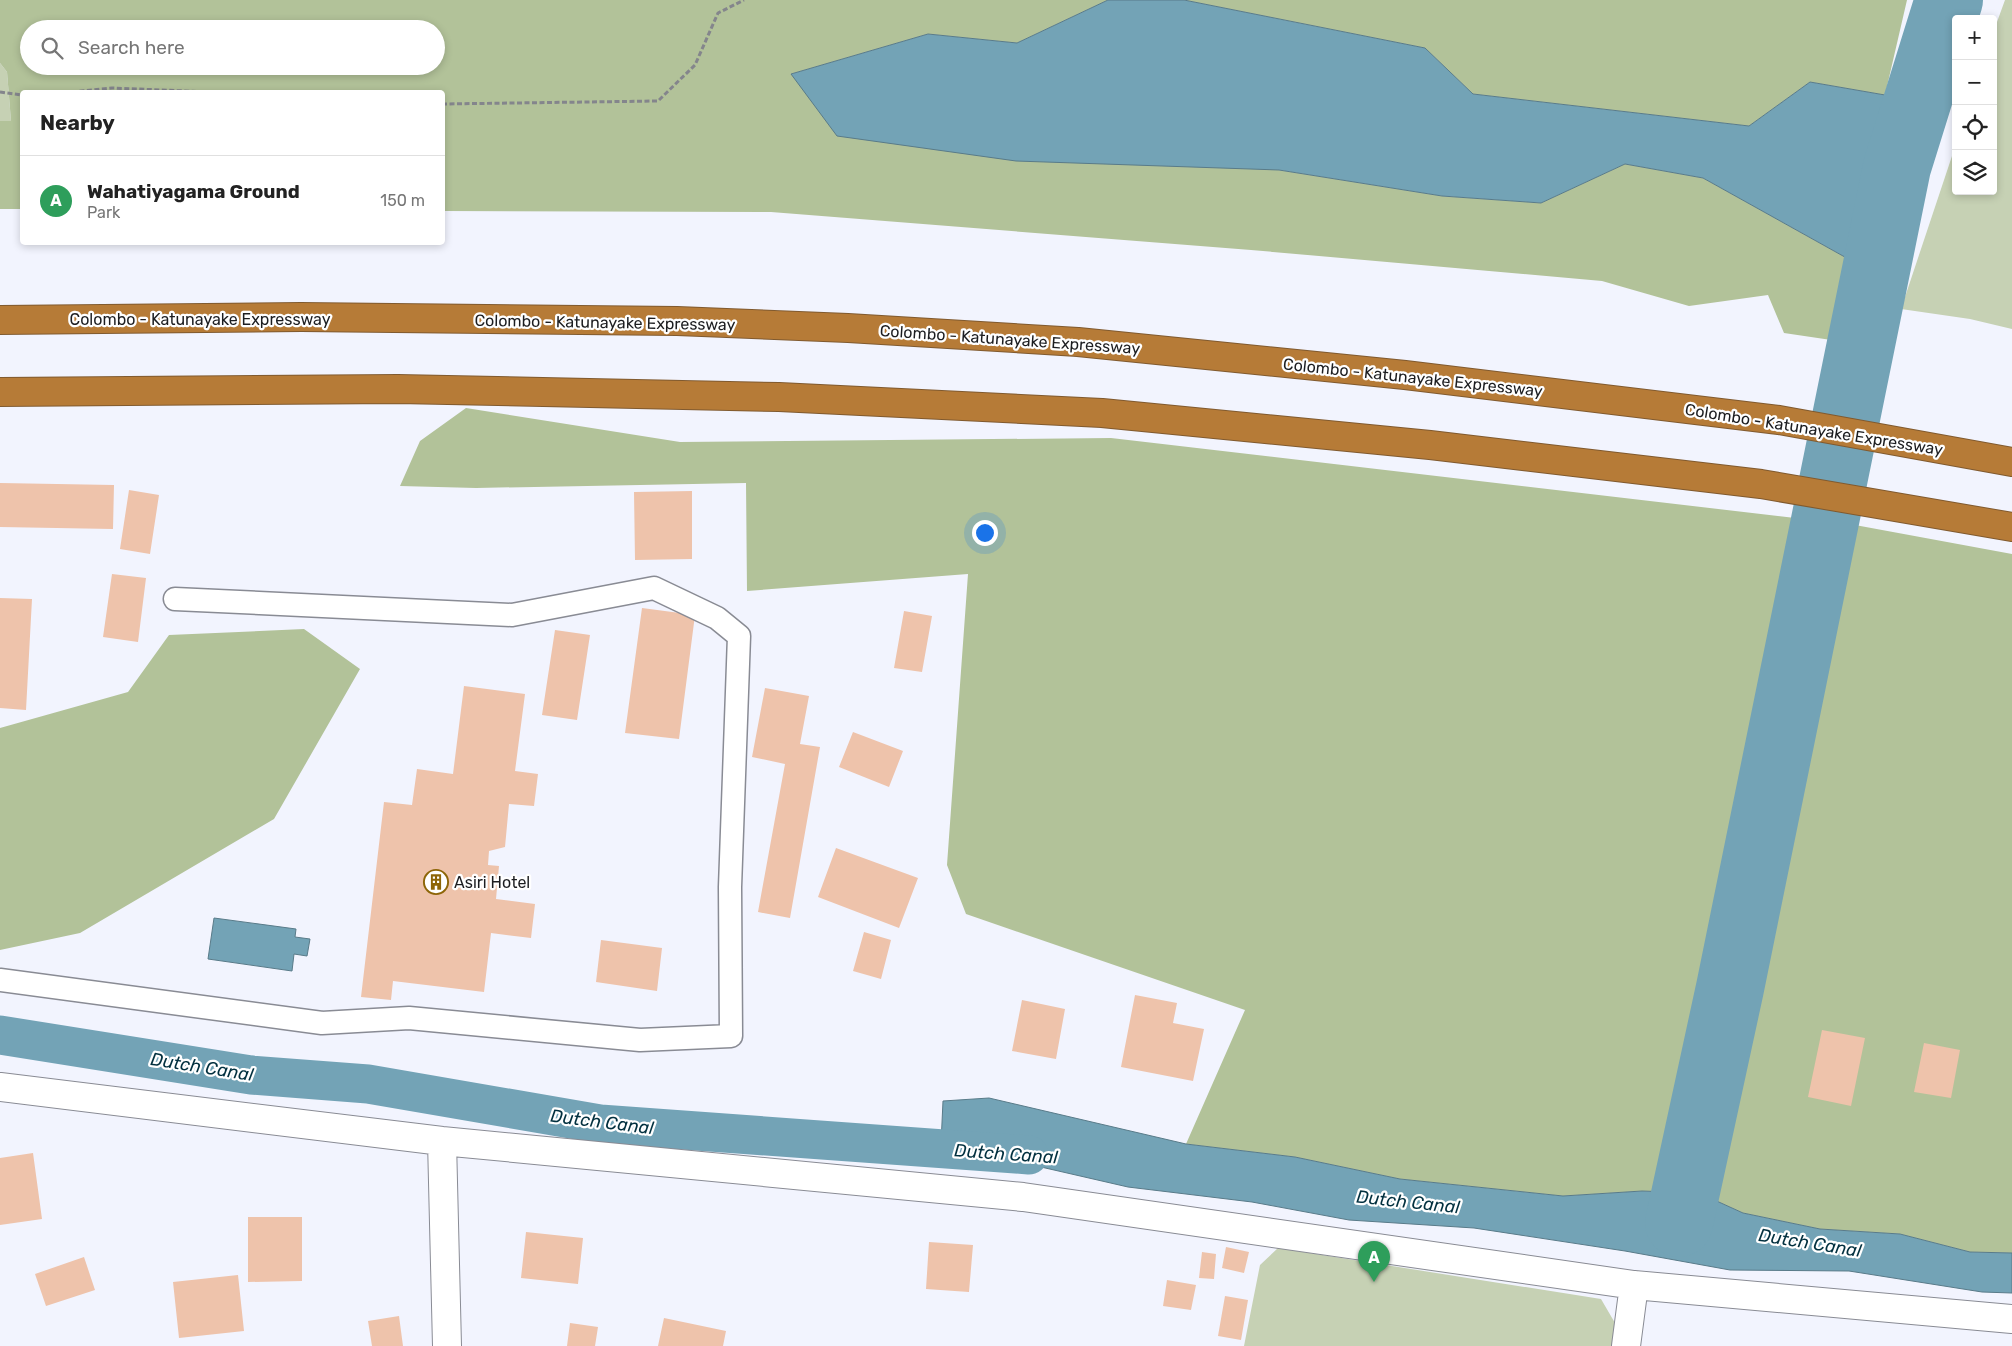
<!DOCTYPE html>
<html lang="en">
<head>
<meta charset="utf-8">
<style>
  body { margin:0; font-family:Rubik,sans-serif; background:#f6f6f6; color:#222 }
  .controls { position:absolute; right:15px; top:15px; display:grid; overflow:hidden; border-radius:5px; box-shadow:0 2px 8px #0003 }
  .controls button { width:45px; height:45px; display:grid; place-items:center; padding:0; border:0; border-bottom:1px solid #e0e0e0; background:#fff; color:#222; font:25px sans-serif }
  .you { position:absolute; left:984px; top:532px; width:18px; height:18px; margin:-12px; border:4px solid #fff; border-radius:50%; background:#1a73e8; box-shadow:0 0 0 8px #1a73e833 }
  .badge { display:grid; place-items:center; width:32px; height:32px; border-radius:50%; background:#8d6507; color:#fff; font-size:16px; font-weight:700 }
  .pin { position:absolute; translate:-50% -41px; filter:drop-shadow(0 1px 2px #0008) }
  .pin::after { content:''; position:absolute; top:26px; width:18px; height:15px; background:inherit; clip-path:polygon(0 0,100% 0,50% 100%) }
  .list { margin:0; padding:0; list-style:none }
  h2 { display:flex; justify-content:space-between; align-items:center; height:65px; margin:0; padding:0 20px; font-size:21px }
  h2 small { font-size:16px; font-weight:400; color:#767676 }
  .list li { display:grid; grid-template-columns:32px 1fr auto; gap:15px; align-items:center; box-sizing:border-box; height:90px; padding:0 20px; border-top:1px solid #e0e0e0 }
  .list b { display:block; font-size:19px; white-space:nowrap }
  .list p { margin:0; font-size:16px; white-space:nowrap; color:#767676 }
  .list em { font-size:16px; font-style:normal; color:#767676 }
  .icon { flex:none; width:28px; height:28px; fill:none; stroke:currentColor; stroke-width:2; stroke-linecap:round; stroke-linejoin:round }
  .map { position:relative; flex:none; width:2012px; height:1346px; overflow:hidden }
  .search { position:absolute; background:#fff; box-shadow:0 2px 8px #0003; left:20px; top:20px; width:425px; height:55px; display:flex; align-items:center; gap:12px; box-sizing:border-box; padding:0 18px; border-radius:28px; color:#767676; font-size:19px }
  .panel { position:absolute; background:#fff; box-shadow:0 2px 8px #0003; left:20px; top:90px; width:425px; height:155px; border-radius:5px }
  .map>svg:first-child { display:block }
</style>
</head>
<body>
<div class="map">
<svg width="2012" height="1346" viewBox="0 0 2012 1346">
  <rect width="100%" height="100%" fill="#f2f4fe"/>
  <path fill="#c6d1b4" d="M 2005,0 L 2012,0 L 2012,329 L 1970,319 L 1901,309 L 1956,144 L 1956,191 L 1993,191 L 1993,33 Z
    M 0,63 L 7,72 L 11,121 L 0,121 Z
    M 1278,1248 L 1601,1299 L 1615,1323 L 1612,1346 L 1244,1346 L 1260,1265 Z"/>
  <path fill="#b2c299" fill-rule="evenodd" d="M 0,0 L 1108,0 L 1017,43 L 928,34 L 791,74 L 1279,170 L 1442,196 L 1541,203 L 1625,164 L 1703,178 L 1852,261 L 1838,341 L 1784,333 L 1768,295 L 1689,306 L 1602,281 L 1251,250 L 771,212 L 443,211 L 442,92 L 22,92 L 22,209 L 0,209 L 0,121 L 11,121 L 7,72 L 0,63 ZM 29,29 L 436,29 L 436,66 L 29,66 Z
    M 1184,0 L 1907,0 L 1885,95 L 1810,82 L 1749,126 L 1473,94 L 1425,48 Z
    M 466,408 L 680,442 L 1111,438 L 1855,525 L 2012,554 L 2012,1253 L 1970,1252 L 1900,1234 L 1820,1229 L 1743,1213 L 1699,1193 L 1642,1191 L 1563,1196 L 1400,1179 L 1295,1157 L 1186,1144 L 1245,1010 L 966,914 L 947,865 L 968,574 L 747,591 L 746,483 L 476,488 L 400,486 L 420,441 Z
    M 304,629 L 360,669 L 274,819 L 80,933 L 0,950 L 0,728 L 128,692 L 169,635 Z"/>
  <path fill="#73a3b6" stroke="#597b89" d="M 1108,0 L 1184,0 L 1425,48 L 1473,94 L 1749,126 L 1810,82 L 1885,95 L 1852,261 L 1703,178 L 1625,164 L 1541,203 L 1442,196 L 1279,170 L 1016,161 L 837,136 L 791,74 L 928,34 L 1017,43 Z
    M 214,918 L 296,929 L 295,937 L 310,939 L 307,956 L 294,954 L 292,971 L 208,959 Z
    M 989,1098 L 1186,1144 L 1295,1157 L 1400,1179 L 1563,1196 L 1642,1191 L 1699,1193 L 1743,1213 L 1820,1229 L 1900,1234 L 1970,1252 L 2012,1253 L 2012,1293 L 1982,1292 L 1849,1271 L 1730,1270 L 1625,1251 L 1474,1228 L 1349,1220 L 1252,1202 L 1128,1187 L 941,1144 L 943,1101 Z"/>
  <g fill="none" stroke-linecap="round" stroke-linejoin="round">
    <path stroke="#73a3b6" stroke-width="39" d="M 0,1035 L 251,1075 L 368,1084 L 600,1124 L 1029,1155"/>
    <path stroke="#73a3b6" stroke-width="68" d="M 1679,1223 L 1730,988 L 1897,167 L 1949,0"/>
  </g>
  <path fill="#eec3ab" d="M 0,483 L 114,485 L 113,529 L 0,527 Z
    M 129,490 L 159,495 L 150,554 L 120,549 Z
    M 692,491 L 692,559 L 635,560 L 634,492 Z
    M 112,574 L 146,578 L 138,642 L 103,637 Z
    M 0,598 L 32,599 L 26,710 L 0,708 Z
    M 642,608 L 695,615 L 679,739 L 625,733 Z
    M 904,611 L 932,616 L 922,672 L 894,668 Z
    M 555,630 L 590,635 L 577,720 L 542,715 Z
    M 464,686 L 525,694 L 515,771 L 538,774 L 534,806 L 509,804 L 505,847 L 489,851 L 488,865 L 499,866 L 496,899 L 535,904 L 531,938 L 491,933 L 484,992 L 393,981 L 391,1000 L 361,997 L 384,802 L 412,805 L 417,769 L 453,774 Z
    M 765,688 L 809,696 L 800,744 L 820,747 L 790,918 L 758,912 L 785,764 L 752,757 Z
    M 853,732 L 903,751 L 889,787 L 839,767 Z
    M 836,848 L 918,878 L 899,928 L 818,897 Z
    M 864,932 L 891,940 L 881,979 L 853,971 Z
    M 601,940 L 662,948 L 657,991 L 596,982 Z
    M 1135,995 L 1177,1003 L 1173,1023 L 1204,1029 L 1193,1081 L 1121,1067 Z
    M 1022,1000 L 1065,1009 L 1056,1059 L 1012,1051 Z
    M 1822,1030 L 1865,1038 L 1851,1106 L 1808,1097 Z
    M 1924,1043 L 1960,1050 L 1951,1098 L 1914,1092 Z
    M 33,1153 L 42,1219 L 0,1225 L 0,1158 Z
    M 248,1217 L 302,1217 L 302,1281 L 248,1282 Z
    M 526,1232 L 583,1238 L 578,1284 L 521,1278 Z
    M 929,1242 L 973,1245 L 969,1292 L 926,1289 Z
    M 1226,1247 L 1249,1252 L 1244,1273 L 1222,1268 Z
    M 1202,1252 L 1216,1254 L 1214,1279 L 1199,1278 Z
    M 84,1257 L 95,1290 L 46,1306 L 35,1274 Z
    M 238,1275 L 244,1331 L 179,1338 L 173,1282 Z
    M 1167,1280 L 1196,1285 L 1191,1310 L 1163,1306 Z
    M 1225,1296 L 1248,1300 L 1241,1340 L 1218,1336 Z
    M 399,1316 L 403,1346 L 372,1346 L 368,1321 Z
    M 664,1318 L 726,1331 L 723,1346 L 658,1346 Z
    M 570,1323 L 598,1327 L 595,1346 L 567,1346 Z"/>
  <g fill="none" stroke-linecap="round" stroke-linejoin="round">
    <defs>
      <path id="service" d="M 0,980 L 322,1023 L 409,1018 L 640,1040 L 731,1036 L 730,887 L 739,636 L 717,618 L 654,588 L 512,615 L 175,599"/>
      <path id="minor" d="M 0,1087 L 442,1141 L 1023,1197 L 1634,1285 L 2012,1319
        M 442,1141 L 447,1346
        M 1626,1346 L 1634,1285"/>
      <path id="motorway" d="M 0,320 L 301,317 L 677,321 L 848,328 L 1078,342 L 1405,375 L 1779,420 L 2012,462
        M 0,392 L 398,389 L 779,397 L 1102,413 L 1430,445 L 1761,484 L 2012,527"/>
    </defs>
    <use href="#service" stroke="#898b94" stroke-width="25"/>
    <use href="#minor" stroke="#898b94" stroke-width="30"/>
    <use href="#motorway" stroke="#805a2f" stroke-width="30"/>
    <path stroke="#84858c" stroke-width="3" stroke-dasharray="5 2.5" stroke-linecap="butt" d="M 0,92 L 22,95
      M 72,92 L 112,88 L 210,92
      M 442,104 L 658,101 L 695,65 L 718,13 L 744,0"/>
    <use href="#service" stroke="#fff" stroke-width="22"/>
    <use href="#minor" stroke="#fff" stroke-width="28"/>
    <use href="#motorway" stroke="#b67b37" stroke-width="28"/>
  </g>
  <defs>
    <symbol id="building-ring" viewBox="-11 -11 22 22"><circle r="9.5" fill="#fff" stroke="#8d6507" stroke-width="1.5"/><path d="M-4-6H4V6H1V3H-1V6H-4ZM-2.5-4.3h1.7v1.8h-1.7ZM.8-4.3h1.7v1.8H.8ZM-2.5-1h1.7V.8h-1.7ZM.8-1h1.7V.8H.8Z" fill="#8d6507"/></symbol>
  </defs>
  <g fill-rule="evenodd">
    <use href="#building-ring" x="422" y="868" width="28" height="28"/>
  </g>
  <g text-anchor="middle" stroke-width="4.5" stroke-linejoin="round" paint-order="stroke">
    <g font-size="16" fill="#1c1d20" stroke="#fff">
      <text x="200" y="325">Colombo - Katunayake Expressway</text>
      <text transform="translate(605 322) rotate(1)" y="6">Colombo - Katunayake Expressway</text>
      <text transform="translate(1010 339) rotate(4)" y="6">Colombo - Katunayake Expressway</text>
      <text transform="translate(1413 377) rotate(6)" y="6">Colombo - Katunayake Expressway</text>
      <text transform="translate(1814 429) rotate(9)" y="6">Colombo - Katunayake Expressway</text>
    </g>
    <g font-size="16" fill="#1c1d20" stroke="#fff" text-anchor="start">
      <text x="454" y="888">Asiri Hotel</text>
    </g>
    <g font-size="18" font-style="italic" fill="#02303f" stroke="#fff">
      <text transform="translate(202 1067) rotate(9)" y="6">Dutch Canal</text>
      <text transform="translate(602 1122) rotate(7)" y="6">Dutch Canal</text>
      <text transform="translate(1006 1154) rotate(4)" y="6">Dutch Canal</text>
      <text transform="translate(1408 1202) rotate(6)" y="6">Dutch Canal</text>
      <text transform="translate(1810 1243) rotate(9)" y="6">Dutch Canal</text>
    </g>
  </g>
</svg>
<div class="controls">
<button>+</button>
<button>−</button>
<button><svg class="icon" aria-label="locate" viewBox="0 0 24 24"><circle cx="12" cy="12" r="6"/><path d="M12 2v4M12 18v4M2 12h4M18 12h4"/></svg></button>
<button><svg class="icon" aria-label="layers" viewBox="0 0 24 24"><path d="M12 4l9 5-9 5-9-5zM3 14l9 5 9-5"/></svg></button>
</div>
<div class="you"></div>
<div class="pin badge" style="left:1374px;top:1282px;background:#2e9e5b">A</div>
<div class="search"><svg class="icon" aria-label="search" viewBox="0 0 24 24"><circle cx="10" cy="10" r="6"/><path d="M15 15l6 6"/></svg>Search here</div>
<section class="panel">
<h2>Nearby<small></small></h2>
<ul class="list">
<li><span class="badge" style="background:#2e9e5b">A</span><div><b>Wahatiyagama Ground</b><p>Park</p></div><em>150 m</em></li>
</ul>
</section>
</div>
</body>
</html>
